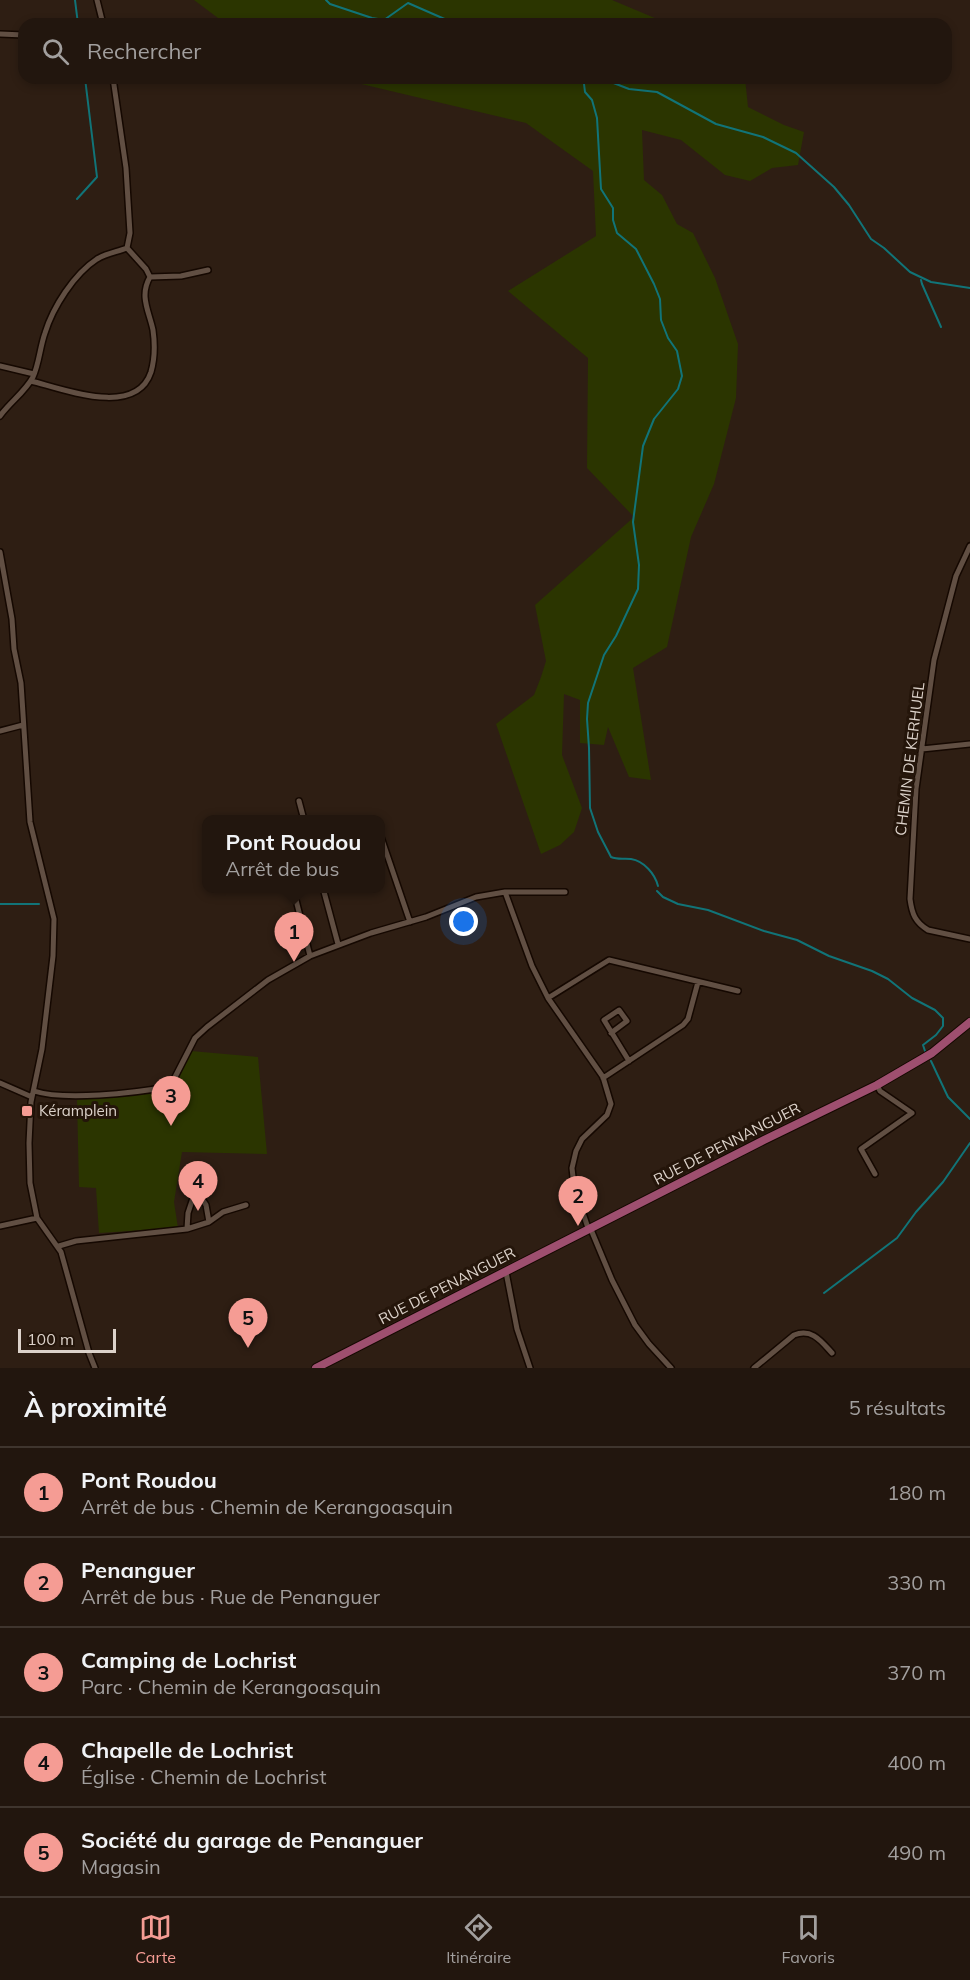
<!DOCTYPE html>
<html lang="fr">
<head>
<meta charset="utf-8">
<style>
  body { margin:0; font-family:Mulish,sans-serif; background:#2a1f17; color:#f1f3f6 }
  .scale { position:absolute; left:18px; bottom:15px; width:98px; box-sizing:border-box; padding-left:6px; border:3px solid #dcd2ca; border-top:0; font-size:16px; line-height:21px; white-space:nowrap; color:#dcd2ca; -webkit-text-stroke:4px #24150a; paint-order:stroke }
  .you { position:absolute; left:464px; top:922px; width:21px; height:21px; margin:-15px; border:4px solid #fff; border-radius:50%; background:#1a73e8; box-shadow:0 0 0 9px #1a73e833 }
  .badge { display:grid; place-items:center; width:39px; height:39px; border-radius:50%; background:#f59c94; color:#111; font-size:20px; font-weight:700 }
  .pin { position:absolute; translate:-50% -50px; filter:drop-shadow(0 2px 3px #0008) }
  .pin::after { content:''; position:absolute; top:32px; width:21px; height:18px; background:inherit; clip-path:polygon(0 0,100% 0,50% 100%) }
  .popup { position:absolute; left:202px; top:815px; width:183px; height:78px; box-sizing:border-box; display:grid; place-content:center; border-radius:12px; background:#22160e; filter:drop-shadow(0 2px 4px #0005); font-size:20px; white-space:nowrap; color:#a29f9e }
  .popup b { font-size:22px; color:#f1f3f6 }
  .popup::after { content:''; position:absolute; left:50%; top:100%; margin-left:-12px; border:12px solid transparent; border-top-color:#22160e }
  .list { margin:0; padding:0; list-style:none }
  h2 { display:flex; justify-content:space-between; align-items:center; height:78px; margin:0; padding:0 24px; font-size:26px }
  h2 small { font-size:20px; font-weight:400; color:#a29f9e }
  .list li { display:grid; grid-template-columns:39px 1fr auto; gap:18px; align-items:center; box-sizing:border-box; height:90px; padding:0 24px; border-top:2px solid #3f352e }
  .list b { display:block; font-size:22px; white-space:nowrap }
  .list p { margin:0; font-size:20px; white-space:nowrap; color:#a29f9e }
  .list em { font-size:20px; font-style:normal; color:#a29f9e }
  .icon { flex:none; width:33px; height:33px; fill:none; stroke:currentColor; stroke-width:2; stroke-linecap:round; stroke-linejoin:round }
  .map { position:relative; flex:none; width:970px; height:1368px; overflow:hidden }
  .search { position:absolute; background:#22160e; box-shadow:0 3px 9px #0003; left:18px; right:18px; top:18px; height:66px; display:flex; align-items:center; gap:15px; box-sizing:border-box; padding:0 21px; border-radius:18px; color:#a29f9e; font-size:22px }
  .sheet { height:528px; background:#22160e }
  nav { display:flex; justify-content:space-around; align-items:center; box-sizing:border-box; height:84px; border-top:2px solid #3f352e; background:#22160e; font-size:16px; color:#a29f9e }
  nav a { display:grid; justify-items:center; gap:3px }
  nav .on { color:#f59c94 }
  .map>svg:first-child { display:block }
</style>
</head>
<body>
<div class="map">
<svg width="970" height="1368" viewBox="0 0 970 1368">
  <rect width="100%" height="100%" fill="#2e1e13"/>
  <path fill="#2b3500" d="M 194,0 L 612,0 L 669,24 L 226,24 Z
    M 322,78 L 745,78 L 748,107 L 784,125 L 804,132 L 798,165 L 772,168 L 750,181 L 725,175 L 681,140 L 642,130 L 644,180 L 662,195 L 677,224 L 693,233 L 715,278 L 738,344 L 736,398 L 714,484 L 691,537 L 667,647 L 633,668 L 651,780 L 629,777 L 608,727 L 604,745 L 580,743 L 580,700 L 564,694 L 562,755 L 582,808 L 574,832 L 560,845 L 541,854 L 496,724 L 534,695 L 541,677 L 546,661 L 535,605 L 634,517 L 587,468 L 588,358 L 508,291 L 596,236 L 593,171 L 526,123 L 357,83 Z
    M 191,1051 L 258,1057 L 267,1154 L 182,1152 L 174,1202 L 178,1228 L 99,1233 L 96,1188 L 79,1187 L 77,1100 L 172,1091 Z"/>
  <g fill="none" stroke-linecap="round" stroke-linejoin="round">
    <path stroke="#117478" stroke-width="2" d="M 75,0 L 78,24
      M 326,0 L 330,4 L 372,18 L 384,20 L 408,3 L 456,24
      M 580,78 L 584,84 L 585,92 L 592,100 L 597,118 L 601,189 L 613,208 L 613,220 L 617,233 L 636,249 L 654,284 L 660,299 L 661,320 L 668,338 L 677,351 L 682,376 L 678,389 L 654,419 L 643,446 L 633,522 L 639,565 L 638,589 L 616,636 L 604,655 L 588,703 L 587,719 L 589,748 L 590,808 L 598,832 L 611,857 C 618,860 624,858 631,859 C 644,861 655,874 658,886
      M 582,80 L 594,83 L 611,82 L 629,89 L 657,92 L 716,124 L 763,137 L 796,153 L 834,187 L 849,205 L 871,239 L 884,248 L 910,272 L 931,282 L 970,288
      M 77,199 L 97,177 L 85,78
      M 921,280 L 922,284 L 941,327
      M 657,891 L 663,897 L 678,904 L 708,910 L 764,931 L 797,940 L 829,956 L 872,971 L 888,979 L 912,998 L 935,1010 L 943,1018 L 943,1026 L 936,1035 L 923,1045 L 925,1051
      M 0,904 L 39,904
      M 931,1061 L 948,1097 L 970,1119
      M 824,1293 L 897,1238 L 916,1212 L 943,1182 L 970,1143"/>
    <defs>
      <path id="street" d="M 97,0 L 103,24
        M 0,34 L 24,35
        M 113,78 L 126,168 L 130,233 L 127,248 L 146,269 L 150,277
        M 150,277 L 181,276 L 208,270
        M 0,366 L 34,374
        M 31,381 C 63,389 136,418 151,372 C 155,358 155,344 153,330 C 149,311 139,296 150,277
        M 0,416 C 10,402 25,392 33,377 C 39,364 40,347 45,333 C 53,307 74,274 97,259 C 107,253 117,252 127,248
        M 970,546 L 956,576 L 934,660 L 916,789 L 910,899 C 912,914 915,922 928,930 L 970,939
        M 0,552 L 12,619 L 14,649 L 21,683 L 30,822 L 54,919 L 53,956 L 42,1049 L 31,1102 L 29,1143 L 30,1183 L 37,1218 L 61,1252 L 89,1353 L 95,1368
        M 0,731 L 23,725
        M 922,749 L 970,744
        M 299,801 L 304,820
        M 381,837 L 410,922
        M 293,888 L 310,956
        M 323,888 L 338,944
        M 505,892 L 532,966 L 548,998 L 603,1077 L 611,1104 L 607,1115 L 582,1139 L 576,1151 L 572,1168 L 574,1186 L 587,1225 L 592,1232 L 612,1280 L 635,1325 L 649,1344 L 671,1368
        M 548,998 L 609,960 L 738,991
        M 611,1033 L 627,1021 L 619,1010 L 604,1020 L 629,1061
        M 603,1078 L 683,1025 L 688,1019 L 698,982
        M 0,1083 L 32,1097
        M 34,1091 C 64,1101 134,1093 167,1087 L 173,1081 L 195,1038 L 207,1027 L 268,980 L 310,956 L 371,933 L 426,917 L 476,897 L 505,892 L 565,892
        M 875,1174 L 861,1149 L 912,1113 L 880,1091 L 877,1085
        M 196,1181 L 200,1196
        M 209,1222 L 223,1212 L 246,1205
        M 0,1226 L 37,1218
        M 59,1246 L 76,1241 L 187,1229 L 188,1213 L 193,1198 L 200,1196 L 206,1205 L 209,1222 L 187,1229
        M 506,1272 L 517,1329 L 530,1368
        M 754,1368 L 794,1335 C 812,1328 821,1341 832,1353"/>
      <path id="primary" d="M 316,1368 L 764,1140 L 877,1085 L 932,1053 L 970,1022"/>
    </defs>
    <use href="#street" stroke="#150801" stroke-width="8"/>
    <use href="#primary" stroke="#150801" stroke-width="10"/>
    <use href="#street" stroke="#614f43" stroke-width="5"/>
    <use href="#primary" stroke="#9e4f6f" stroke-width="8"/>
  </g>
  <rect fill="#f59c94" stroke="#24150a" stroke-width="2" x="21" y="1105" width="12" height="12" rx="3"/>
  <g text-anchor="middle" stroke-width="6" stroke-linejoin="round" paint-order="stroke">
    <g font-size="15" fill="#dcd2ca" stroke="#24150a">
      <text transform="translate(910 759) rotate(-83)" y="5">CHEMIN DE KERHUEL</text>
      <text transform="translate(727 1144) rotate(-27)" y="5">RUE DE PENNANGUER</text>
      <text transform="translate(447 1286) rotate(-27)" y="5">RUE DE PENANGUER</text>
    </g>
    <g font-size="15" fill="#dcd2ca" stroke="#24150a" text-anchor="start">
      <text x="39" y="1116">Kéramplein</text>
    </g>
  </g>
</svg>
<div class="scale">100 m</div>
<div class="you"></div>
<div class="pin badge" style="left:294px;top:962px">1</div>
<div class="popup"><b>Pont Roudou</b>Arrêt de bus</div>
<div class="pin badge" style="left:578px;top:1226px">2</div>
<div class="pin badge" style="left:171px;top:1126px">3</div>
<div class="pin badge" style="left:198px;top:1211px">4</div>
<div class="pin badge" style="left:248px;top:1348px">5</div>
<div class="search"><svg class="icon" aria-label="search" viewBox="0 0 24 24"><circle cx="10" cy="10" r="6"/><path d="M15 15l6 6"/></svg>Rechercher</div>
</div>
<section class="sheet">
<h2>À proximité<small>5 résultats</small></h2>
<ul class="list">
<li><span class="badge">1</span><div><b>Pont Roudou</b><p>Arrêt de bus · Chemin de Kerangoasquin</p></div><em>180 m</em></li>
<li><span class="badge">2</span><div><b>Penanguer</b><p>Arrêt de bus · Rue de Penanguer</p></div><em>330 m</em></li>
<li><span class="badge">3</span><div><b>Camping de Lochrist</b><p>Parc · Chemin de Kerangoasquin</p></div><em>370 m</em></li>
<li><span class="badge">4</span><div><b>Chapelle de Lochrist</b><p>Église · Chemin de Lochrist</p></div><em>400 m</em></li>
<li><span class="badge">5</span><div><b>Société du garage de Penanguer</b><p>Magasin</p></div><em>490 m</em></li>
</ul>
</section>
<nav>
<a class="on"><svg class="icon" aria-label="map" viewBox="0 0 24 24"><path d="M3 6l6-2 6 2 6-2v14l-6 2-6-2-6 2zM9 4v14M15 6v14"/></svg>Carte</a>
<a><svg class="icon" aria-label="directions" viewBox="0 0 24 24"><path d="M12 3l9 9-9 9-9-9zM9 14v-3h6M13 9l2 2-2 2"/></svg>Itinéraire</a>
<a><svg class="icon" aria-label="saved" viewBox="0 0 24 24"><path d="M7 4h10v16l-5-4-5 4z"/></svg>Favoris</a>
</nav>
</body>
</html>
